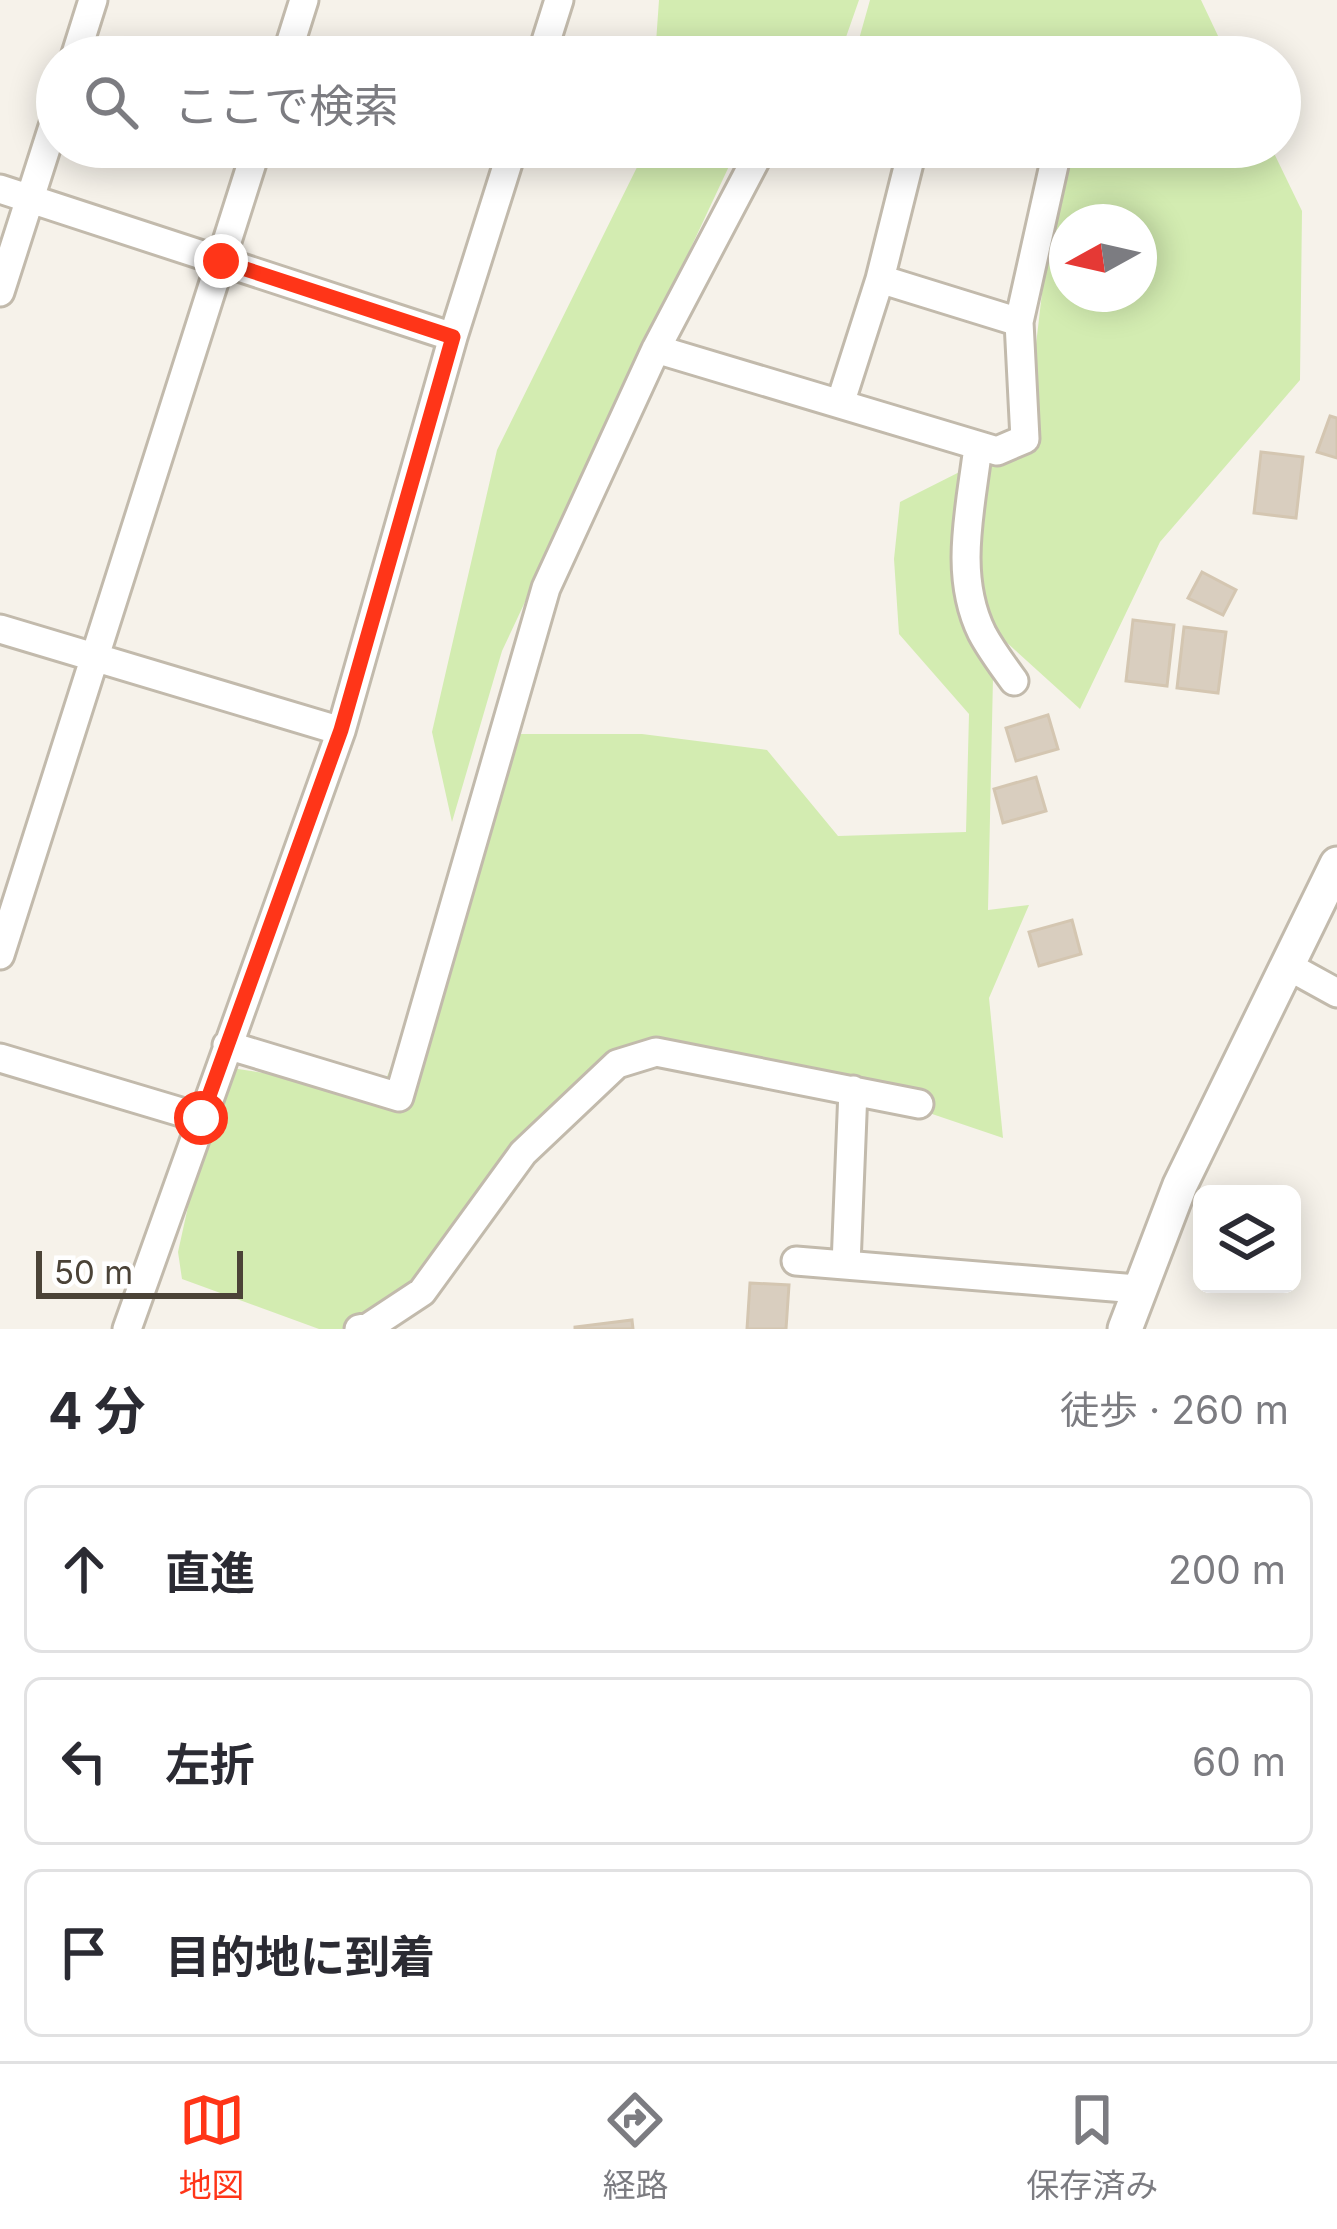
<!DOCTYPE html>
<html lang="ja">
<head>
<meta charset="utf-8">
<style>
  body { margin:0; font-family:Inter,"Noto Sans JP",sans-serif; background:#f2f2f3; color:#2b2b33 }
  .controls { position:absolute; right:36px; bottom:36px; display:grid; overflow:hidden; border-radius:18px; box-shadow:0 6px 30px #0003 }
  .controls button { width:108px; height:108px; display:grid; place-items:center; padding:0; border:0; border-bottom:3px solid #e1e1e2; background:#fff; color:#2b2b33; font:60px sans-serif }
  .compass { position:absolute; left:1049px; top:204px; width:108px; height:108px; border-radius:50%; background:#fff; box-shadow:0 6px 30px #0003; rotate:262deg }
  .scale { position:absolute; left:36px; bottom:30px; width:207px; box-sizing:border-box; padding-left:12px; border:6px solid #4b4337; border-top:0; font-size:33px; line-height:42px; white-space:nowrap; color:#4b4337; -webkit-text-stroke:9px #fff; paint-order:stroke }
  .stop { position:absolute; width:36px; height:36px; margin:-27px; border:9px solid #ff3518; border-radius:50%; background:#fff }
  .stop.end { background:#ff3518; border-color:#fff; box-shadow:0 3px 12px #0008 }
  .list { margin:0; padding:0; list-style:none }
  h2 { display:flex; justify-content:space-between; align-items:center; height:156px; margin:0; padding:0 48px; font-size:51px }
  h2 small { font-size:39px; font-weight:400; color:#7c7c81 }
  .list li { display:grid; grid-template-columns:78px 1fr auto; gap:36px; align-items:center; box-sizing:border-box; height:168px; margin:0 24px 24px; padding:0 24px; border:3px solid #e1e1e2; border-radius:18px }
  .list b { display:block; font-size:45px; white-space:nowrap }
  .list em { font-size:39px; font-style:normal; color:#7c7c81 }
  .icon { flex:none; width:66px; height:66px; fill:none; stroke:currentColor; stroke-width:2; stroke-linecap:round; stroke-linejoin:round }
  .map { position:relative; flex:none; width:1337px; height:1329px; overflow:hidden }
  .search { position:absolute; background:#fff; box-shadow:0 6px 30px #0003; left:36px; right:36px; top:36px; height:132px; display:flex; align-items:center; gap:30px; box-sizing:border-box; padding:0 42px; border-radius:66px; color:#7c7c81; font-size:45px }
  .sheet { height:732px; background:#fff }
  nav { display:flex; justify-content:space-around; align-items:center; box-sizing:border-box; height:168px; border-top:3px solid #e1e1e2; background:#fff; font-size:33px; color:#7c7c81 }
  nav a { display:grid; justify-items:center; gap:6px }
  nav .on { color:#ff3518 }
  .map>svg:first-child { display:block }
</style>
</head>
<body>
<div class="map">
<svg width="1337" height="1329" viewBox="0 0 1337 1329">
  <rect width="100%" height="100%" fill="#f6f2ea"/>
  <path fill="#d3ecb1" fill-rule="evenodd" d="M 659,0 L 859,0 L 839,57 L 655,57 Z
    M 870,0 L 1201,0 L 1228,57 L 854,57 Z
    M 647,147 L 738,147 L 502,651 L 452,822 L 432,732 L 497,450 Z
    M 1059,147 L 1271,147 L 1302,211 L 1300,380 L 1160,542 L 1080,709 L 994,631 L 988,910 L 1029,905 L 989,998 L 1003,1138 L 876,1095 L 671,1054 L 617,1064 L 422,1292 L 342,1329 L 319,1329 L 182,1279 L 178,1252 L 219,1066 L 381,1091 L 445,936 L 520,734 L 642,734 L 767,750 L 838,836 L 966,832 L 969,714 L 899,634 L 894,559 L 900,502 L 1025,439 ZM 1067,222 L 1139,222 L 1139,294 L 1067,294 Z"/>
  <path fill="#d9cebf" stroke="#d4c6b1" stroke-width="3" d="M 1330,416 L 1337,418 L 1337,458 L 1317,452 Z
    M 1261,452 L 1303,457 L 1296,518 L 1254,513 Z
    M 1202,572 L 1236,590 L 1223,615 L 1188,598 Z
    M 1133,620 L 1174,625 L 1167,686 L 1126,681 Z
    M 1184,627 L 1226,632 L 1218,693 L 1177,688 Z
    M 1048,715 L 1058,749 L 1016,761 L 1006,728 Z
    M 1036,777 L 1046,811 L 1003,823 L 994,789 Z
    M 1072,920 L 1081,954 L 1039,966 L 1029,932 Z
    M 750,1283 L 789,1285 L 786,1329 L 747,1329 Z
    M 632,1320 L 633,1329 L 575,1329 L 575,1327 Z"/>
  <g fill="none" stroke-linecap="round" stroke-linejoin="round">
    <defs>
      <path id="minor" d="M 75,57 L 93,0
        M 286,57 L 304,0
        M 541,57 L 559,0
        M 0,189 L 453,337
        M 880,279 L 1019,322
        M 0,292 L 57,114
        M 656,349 L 997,451 L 1025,439 L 1019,322 L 1058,147
        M 840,404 L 880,279 L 913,147
        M 978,446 C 971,508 953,574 982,633 C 991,650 1003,666 1014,681
        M 0,629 L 341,731
        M 0,955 L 257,147
        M 1288,966 L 1337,993
        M 227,1045 L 399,1097 L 546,588 L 656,349 L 756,159 L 759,147
        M 0,1058 L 201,1118
        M 796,1261 L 1137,1289
        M 846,1265 L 853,1090
        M 127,1329 L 341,731 L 453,337 L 513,147
        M 359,1329 L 369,1327 L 422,1292 L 523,1153 L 617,1064 L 656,1052 L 919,1104"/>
      <path id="tertiary" d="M 1125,1329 L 1180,1185 L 1337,864"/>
    </defs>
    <use href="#minor" stroke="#c2baac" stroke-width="33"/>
    <use href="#tertiary" stroke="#c2baac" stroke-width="39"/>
    <use href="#minor" stroke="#fff" stroke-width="27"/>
    <use href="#tertiary" stroke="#fff" stroke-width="33"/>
  </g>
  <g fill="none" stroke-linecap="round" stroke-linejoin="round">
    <path stroke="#ff3518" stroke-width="15" d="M 201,1118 L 341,730 L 453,337 L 221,261"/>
  </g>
</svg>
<div class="controls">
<button><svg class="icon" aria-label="layers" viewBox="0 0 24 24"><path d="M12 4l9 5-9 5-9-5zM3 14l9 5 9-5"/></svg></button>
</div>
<svg class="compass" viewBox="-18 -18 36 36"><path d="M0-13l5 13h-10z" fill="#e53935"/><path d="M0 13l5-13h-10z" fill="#7c7c81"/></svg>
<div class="scale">50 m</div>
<div class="stop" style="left:201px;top:1118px"></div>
<div class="stop end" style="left:221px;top:261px"></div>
<div class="search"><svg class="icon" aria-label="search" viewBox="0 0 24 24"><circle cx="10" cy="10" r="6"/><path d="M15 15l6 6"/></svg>ここで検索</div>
</div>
<section class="sheet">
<h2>4 分<small>徒歩 · 260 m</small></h2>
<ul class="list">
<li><svg class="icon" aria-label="ahead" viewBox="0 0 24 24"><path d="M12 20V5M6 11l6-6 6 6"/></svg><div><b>直進</b></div><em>200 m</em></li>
<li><svg class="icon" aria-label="left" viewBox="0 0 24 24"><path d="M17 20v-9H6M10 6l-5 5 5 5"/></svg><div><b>左折</b></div><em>60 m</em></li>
<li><svg class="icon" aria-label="arrive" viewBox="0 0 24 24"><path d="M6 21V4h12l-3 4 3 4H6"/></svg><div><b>目的地に到着</b></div></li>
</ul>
</section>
<nav>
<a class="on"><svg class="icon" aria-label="map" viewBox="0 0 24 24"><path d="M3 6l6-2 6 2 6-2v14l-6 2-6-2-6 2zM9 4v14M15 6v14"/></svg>地図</a>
<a><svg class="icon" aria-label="directions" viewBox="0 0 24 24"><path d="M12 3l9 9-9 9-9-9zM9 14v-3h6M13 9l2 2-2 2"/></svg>経路</a>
<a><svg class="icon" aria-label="saved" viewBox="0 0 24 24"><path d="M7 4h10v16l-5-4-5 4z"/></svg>保存済み</a>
</nav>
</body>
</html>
